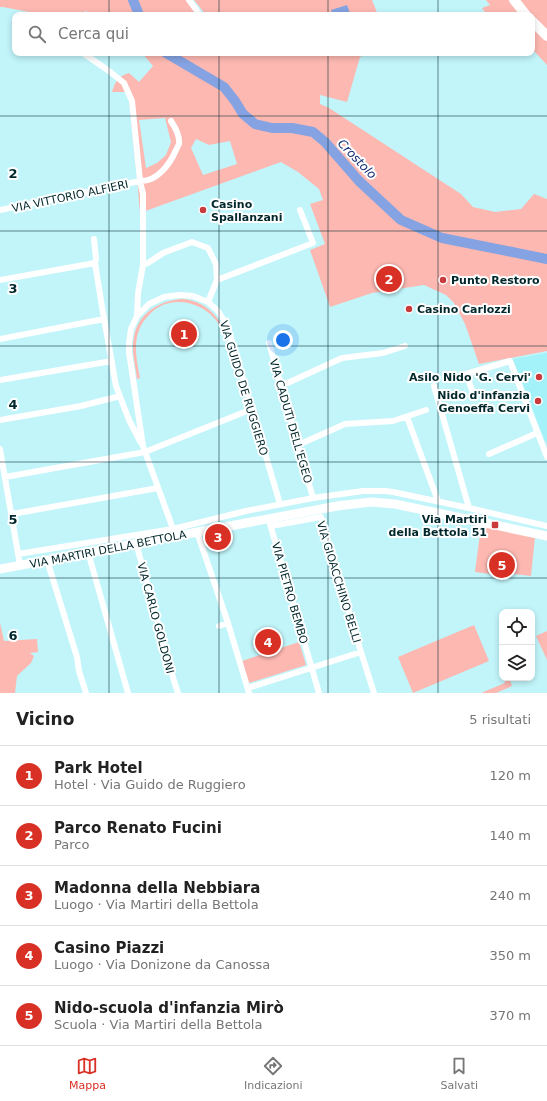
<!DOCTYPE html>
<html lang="it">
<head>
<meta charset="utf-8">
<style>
  body { margin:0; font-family:"DejaVu Sans",sans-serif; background:#f2f2f2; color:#222 }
  .controls { position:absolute; right:12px; bottom:12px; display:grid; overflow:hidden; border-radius:8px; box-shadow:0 2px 6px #0003 }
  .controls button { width:36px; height:36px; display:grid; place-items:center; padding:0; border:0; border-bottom:1px solid #e0e0e0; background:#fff; color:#222; font:20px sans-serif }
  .you { position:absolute; left:283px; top:340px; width:14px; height:14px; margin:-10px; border:3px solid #fff; border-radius:50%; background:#1a73e8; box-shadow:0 0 0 6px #1a73e833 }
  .badge { display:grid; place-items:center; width:26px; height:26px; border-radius:50%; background:#d93025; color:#fff; font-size:13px; font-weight:700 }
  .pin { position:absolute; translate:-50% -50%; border:2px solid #fff; box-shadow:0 1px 4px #0006 }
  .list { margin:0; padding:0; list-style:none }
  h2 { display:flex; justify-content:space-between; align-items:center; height:52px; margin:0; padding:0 16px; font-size:17px }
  h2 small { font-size:13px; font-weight:400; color:#767676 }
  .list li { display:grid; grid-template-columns:26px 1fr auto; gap:12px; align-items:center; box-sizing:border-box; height:60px; padding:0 16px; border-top:1px solid #e0e0e0 }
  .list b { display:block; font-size:15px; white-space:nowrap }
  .list p { margin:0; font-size:13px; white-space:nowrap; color:#767676 }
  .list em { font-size:13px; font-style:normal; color:#767676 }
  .icon { flex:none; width:22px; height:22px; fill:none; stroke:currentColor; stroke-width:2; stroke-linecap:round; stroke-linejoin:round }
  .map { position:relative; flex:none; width:547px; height:693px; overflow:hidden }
  .search { position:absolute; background:#fff; box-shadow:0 2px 6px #0003; left:12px; right:12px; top:12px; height:44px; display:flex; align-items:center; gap:10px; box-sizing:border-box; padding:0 14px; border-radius:8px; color:#767676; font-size:15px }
  .sheet { height:352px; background:#fff }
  nav { display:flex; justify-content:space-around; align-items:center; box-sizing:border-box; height:56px; border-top:1px solid #e0e0e0; background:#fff; font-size:11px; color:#767676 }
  nav a { display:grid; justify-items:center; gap:2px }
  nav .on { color:#d93025 }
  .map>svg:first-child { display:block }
</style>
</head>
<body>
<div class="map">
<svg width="547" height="693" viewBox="0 0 547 693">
  <rect width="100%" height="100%" fill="#c1f5fa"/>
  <path fill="#a3f2fa" d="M 547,353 L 547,442 L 546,443 L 513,359 Z"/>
  <path fill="#fdb8b2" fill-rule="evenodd" d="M 0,0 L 187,0 L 198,15 L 97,15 L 85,11 L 82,15 L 31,15 L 29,12 L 3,7 L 0,7 Z
    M 194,0 L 372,0 L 378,15 L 206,15 Z
    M 486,0 L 547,0 L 547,65 L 534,51 L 532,51 L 532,15 L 487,15 L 482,8 L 490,5 Z
    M 142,53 L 370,53 L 360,57 L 347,102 L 320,95 L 320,104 L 329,108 L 461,194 L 473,207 L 495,212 L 521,209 L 534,194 L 547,199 L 547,351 L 479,364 L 465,324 L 454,303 L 446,295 L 424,285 L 372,293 L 330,307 L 310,250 L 325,244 L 310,204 L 323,200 L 319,189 L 298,172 L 281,162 L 140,213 L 137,178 L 129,100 L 125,92 L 112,92 C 116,81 117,77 129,73 L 139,82 L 153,66 ZM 165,118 L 171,142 L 166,155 L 157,163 L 146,168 L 139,120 ZM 196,139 L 209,145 L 230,141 L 237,164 L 203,175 L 191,148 Z
    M 181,299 C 204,300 222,317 227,339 L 226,340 C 223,332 220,324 214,318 C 198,300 167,295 149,315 C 145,319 141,324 139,330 C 133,346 137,362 140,378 L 137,379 C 136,369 133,358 133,348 C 133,318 153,302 181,299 Z
    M 481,526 L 535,537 L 531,576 L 507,573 L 506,576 L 475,572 Z
    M 0,623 L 4,641 L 37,639 L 38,652 L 30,653 L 34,656 L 31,663 L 17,676 L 15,693 L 0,693 Z
    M 474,625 L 489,661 L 413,693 L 398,657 Z
    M 547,631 L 547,660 L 536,636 Z
    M 299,642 L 306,665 L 249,683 L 242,661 Z
    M 504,678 L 509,678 L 512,686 L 496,693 L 481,693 L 505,683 Z"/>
  <path fill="#85a3e2" d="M 347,5 L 350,13 L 343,15 L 333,15 L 331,10 Z"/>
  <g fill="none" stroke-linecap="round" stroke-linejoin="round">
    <path stroke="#85a3e2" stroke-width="10" d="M 133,0 L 139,15
      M 166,53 L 224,87 L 235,101 L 243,114 L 255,124 L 272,128 L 292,128 L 313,132 L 325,142 L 359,181 L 401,220 L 442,238 L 547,259"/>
    <path stroke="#fff" stroke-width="6" d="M 189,0 L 200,15
      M 83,53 L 109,71 L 124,83 L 132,101 L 140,181 L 143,194 L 143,265 L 138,293 L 137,316
      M 0,210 L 140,181 C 157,182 170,164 176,150 C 177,148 178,146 179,144 C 180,136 175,127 171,121
      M 94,239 L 96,259 L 95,263 L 102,307 L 116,386 L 129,420 L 141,443
      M 143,265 L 148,263 L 163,253 L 192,242 L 208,248 L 216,264 L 217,280
      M 0,280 L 95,263
      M 208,302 L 217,280 L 313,243 L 300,210
      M 0,339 L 104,319
      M 269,343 L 313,498
      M 0,380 L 112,361
      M 281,386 L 342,358 L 383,353 L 405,346
      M 434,386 L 469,508 L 547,526
      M 475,398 L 466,374 L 510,361 L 547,457
      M 407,417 L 438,501
      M 0,420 L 81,406 L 120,396
      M 298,445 L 345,424 L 393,421 L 426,410
      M 0,449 L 20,565
      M 489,454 L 537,433
      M 5,477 L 145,452 L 252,409
      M 12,514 L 158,488
      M 270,524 L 319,693
      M 271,526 L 321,517 L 361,652 L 374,693
      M 173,529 L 143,446 L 129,352 L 129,343 L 131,329 L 137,316 L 149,304 L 164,297 L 179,295 L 193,296 L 208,302 L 218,311 L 227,325 L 280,504
      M 197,532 L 228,623 L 249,693
      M 136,543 L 174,681 L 178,693
      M 88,552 L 128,693
      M 18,554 L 173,529 L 246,511 L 313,498 L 363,491 L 385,491 L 393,492 L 469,508
      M 47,560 L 77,657 L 79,671 L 86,693
      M 219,626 L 228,623
      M 248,688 L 361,652"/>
    <path stroke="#fff" stroke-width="9" d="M 0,569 L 337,506 L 371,502 L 395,504 L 547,536"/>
    <path stroke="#fff" stroke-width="10" d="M 514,0 L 526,15
      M 532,21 L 547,36"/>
  </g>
  <path fill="none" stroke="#00272b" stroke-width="1" stroke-opacity="0.55" d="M 109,0 L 109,15M 219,0 L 219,15M 328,0 L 328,15M 438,0 L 438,15M 109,53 L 109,693M 219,53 L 219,693M 328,53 L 328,693M 438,53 L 438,693M 0,116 L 547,116M 0,231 L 547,231M 0,346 L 547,346M 0,462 L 547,462M 0,578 L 547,578"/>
  <g fill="#c93a3c" stroke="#fff" stroke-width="1.5">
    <circle cx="203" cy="210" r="4"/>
    <circle cx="443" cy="280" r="4"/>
    <circle cx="409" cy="309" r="4"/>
    <circle cx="539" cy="377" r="4"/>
    <circle cx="538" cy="401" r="4"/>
    <rect x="491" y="521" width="8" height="8" rx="2"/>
  </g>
  <g text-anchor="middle" stroke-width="4" stroke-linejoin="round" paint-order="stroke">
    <g font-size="11" fill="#00272b" stroke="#fff">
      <text transform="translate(70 196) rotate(-12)" y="4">VIA VITTORIO ALFIERI</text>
      <text transform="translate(244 388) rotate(73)" y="4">VIA GUIDO DE RUGGIERO</text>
      <text transform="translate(291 421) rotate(74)" y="4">VIA CADUTI DELL'EGEO</text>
      <text transform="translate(108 549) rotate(-11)" y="4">VIA MARTIRI DELLA BETTOLA</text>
      <text transform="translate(339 582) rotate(73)" y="4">VIA GIOACCHINO BELLI</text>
      <text transform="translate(290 593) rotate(74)" y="4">VIA PIETRO BEMBO</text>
      <text transform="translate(156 618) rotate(75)" y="4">VIA CARLO GOLDONI</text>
    </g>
    <g font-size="11" font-weight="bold" fill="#00272b" stroke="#fff" text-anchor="start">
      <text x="211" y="208">Casino<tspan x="211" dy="13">Spallanzani</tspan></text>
      <text x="451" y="284">Punto Restoro</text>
      <text x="417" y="313">Casino Carlozzi</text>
      <text x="531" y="381" text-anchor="end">Asilo Nido 'G. Cervi'</text>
      <text x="530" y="399" text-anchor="end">Nido d'infanzia<tspan x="530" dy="13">Genoeffa Cervi</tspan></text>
      <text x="487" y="523" text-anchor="end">Via Martiri<tspan x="487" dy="13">della Bettola 51</tspan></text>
    </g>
    <g font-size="12" font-style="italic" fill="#0f2a72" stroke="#fff">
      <text transform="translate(357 159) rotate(46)" y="4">Crostolo</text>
    </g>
  </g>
  <g font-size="13" text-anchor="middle" font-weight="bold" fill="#00272b" stroke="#fff" stroke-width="4" stroke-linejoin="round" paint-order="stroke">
    <text x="13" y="178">2</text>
    <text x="13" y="293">3</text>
    <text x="13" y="409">4</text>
    <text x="13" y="524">5</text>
    <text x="13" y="640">6</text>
  </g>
</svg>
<div class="controls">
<button><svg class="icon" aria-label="locate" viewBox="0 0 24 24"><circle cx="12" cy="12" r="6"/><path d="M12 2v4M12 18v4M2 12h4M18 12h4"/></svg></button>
<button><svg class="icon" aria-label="layers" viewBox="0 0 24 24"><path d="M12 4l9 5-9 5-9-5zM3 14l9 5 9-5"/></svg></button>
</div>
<div class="you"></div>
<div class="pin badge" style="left:184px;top:334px">1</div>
<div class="pin badge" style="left:389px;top:279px">2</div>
<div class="pin badge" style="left:218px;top:537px">3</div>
<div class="pin badge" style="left:268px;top:642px">4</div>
<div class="pin badge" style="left:502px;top:565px">5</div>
<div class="search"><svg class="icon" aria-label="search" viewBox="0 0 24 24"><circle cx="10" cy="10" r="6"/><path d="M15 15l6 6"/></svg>Cerca qui</div>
</div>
<section class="sheet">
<h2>Vicino<small>5 risultati</small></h2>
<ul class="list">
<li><span class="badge">1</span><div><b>Park Hotel</b><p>Hotel · Via Guido de Ruggiero</p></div><em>120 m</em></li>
<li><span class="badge">2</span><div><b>Parco Renato Fucini</b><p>Parco</p></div><em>140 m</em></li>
<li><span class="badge">3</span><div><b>Madonna della Nebbiara</b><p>Luogo · Via Martiri della Bettola</p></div><em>240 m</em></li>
<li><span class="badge">4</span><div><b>Casino Piazzi</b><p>Luogo · Via Donizone da Canossa</p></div><em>350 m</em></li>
<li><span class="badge">5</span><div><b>Nido-scuola d'infanzia Mirò</b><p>Scuola · Via Martiri della Bettola</p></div><em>370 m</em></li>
</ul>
</section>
<nav>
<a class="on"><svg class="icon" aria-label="map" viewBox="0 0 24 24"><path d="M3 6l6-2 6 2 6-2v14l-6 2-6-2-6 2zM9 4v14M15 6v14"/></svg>Mappa</a>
<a><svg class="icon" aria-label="directions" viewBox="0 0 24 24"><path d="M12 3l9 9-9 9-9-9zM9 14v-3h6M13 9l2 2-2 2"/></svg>Indicazioni</a>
<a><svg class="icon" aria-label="saved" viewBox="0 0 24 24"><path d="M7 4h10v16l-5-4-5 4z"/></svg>Salvati</a>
</nav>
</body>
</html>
